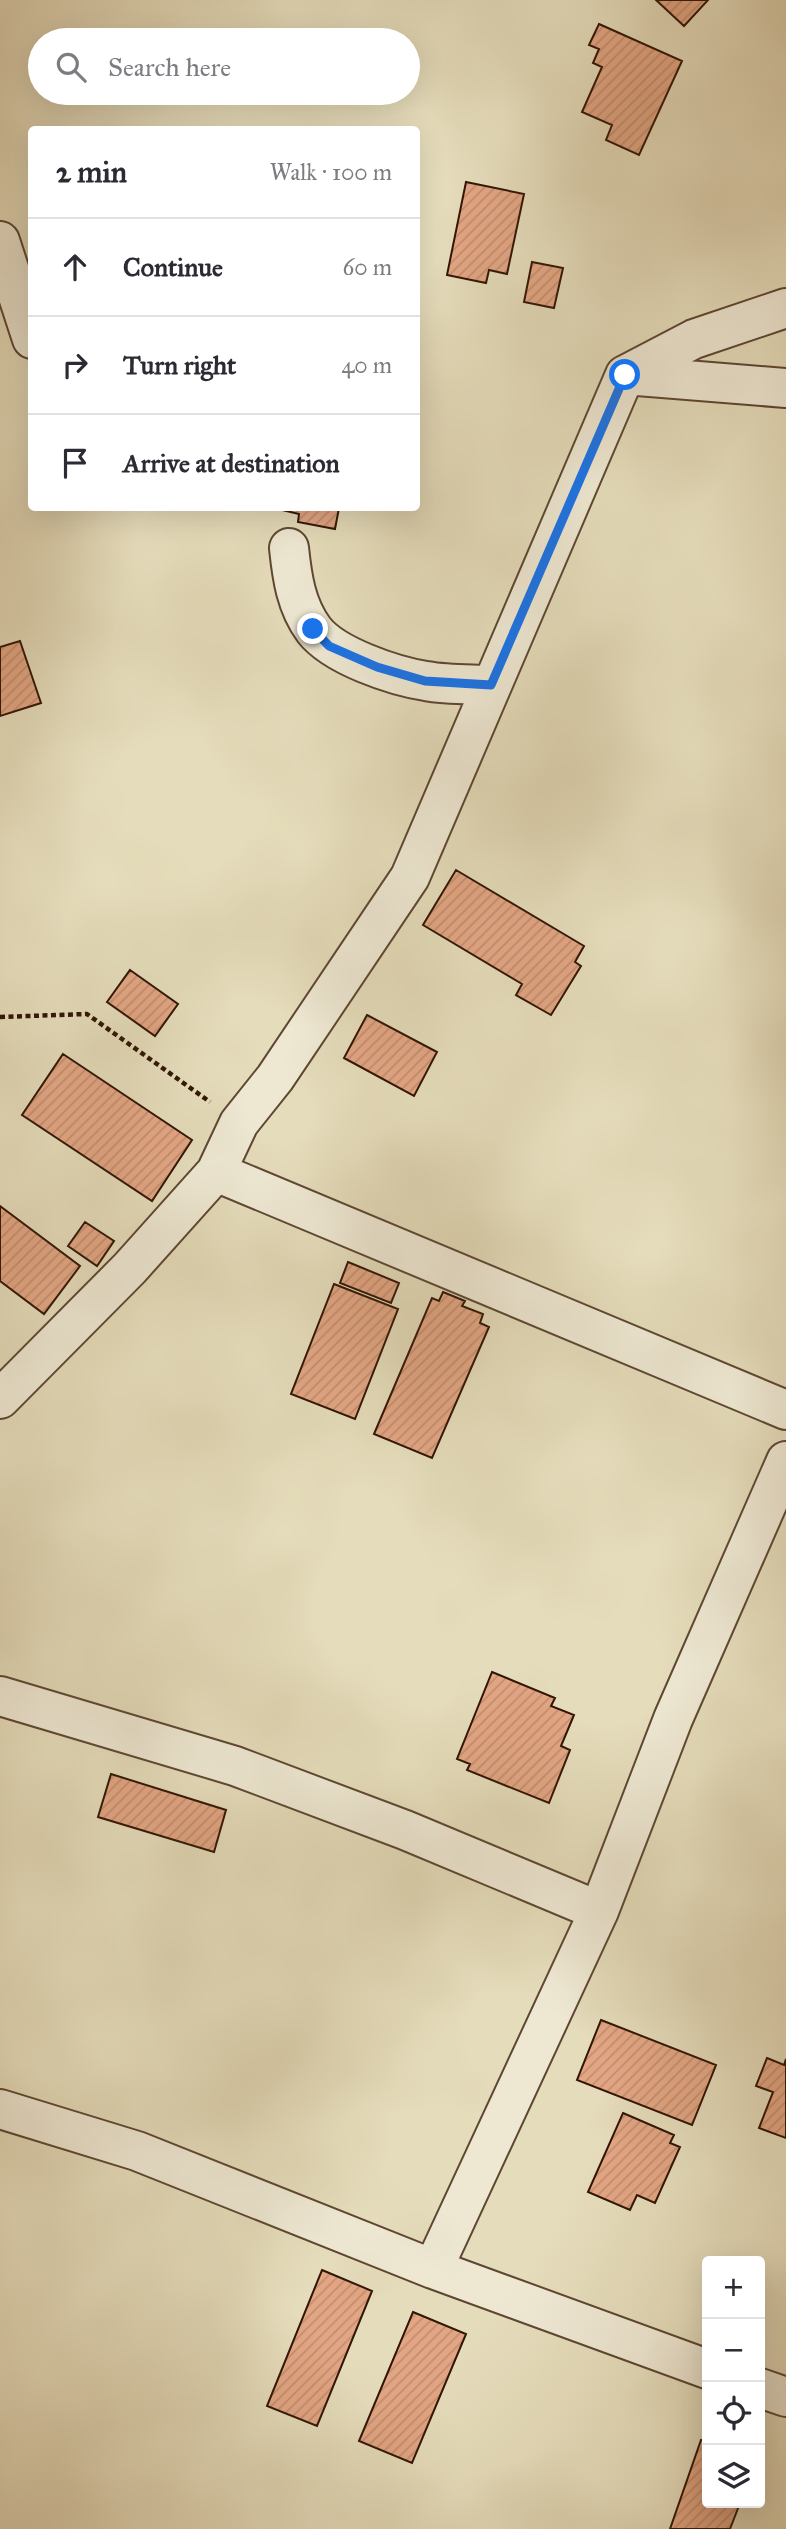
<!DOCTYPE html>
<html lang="en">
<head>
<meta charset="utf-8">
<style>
  body { margin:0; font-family:"IM FELL Great Primer",serif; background:#f2f2f3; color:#2b2b33 }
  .controls { position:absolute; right:21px; bottom:21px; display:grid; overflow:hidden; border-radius:7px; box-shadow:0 7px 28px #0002 }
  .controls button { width:63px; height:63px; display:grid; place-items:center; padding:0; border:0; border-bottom:2px solid #e1e1e2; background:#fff; color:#2b2b33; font:35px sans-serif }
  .stop { position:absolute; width:21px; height:21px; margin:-16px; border:5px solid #1a73e8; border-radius:50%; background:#fff }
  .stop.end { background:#1a73e8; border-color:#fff; box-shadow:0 2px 7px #0008 }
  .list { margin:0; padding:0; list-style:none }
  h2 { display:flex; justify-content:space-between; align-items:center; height:91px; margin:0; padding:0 28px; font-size:30px }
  h2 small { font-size:23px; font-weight:400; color:#7c7c81 }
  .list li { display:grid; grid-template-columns:46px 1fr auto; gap:21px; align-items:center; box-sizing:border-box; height:98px; padding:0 28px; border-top:2px solid #e1e1e2 }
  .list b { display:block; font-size:26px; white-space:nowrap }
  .list em { font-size:23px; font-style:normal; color:#7c7c81 }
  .icon { flex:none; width:38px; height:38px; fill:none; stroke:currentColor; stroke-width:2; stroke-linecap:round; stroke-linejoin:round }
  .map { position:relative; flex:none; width:786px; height:2529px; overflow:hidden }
  .search { position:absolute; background:#fff; box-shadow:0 7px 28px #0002; left:28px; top:28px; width:392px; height:77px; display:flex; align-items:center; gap:18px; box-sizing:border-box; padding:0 24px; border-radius:38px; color:#7c7c81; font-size:26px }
  .panel { position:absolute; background:#fff; box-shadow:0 7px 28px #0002; left:28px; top:126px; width:392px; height:385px; border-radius:7px }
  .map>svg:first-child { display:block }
</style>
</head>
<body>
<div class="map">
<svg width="786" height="2529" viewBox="0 0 786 2529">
  <defs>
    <pattern id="building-hatch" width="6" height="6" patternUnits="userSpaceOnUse" patternTransform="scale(1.75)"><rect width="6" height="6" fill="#e3a684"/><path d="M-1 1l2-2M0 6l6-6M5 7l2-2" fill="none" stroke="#c38e70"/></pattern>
  </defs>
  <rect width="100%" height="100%" fill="#e5dcbb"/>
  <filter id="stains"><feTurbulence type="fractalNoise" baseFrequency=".00286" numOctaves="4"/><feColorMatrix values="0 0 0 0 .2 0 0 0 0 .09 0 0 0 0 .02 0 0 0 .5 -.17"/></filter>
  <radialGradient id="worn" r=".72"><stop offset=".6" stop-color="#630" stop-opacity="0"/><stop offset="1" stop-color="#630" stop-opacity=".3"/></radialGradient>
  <path fill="url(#building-hatch)" stroke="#311505" stroke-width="2" d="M 656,0 L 708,0 L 684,26 Z
    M 599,24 L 682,61 L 639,155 L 606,140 L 612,125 L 582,112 L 602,67 L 593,63 L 599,49 L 589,45 Z
    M 466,182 L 524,194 L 507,274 L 489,270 L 486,283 L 447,275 Z
    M 532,262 L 563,268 L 554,308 L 524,302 Z
    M 282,508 L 339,508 L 335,529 L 298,522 L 299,514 L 282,510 Z
    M 20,641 L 41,703 L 0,716 L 0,647 Z
    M 456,870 L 584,946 L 575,962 L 581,966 L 551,1015 L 516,995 L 522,984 L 423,925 Z
    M 130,970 L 178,1004 L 155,1036 L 107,1002 Z
    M 367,1015 L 437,1052 L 414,1096 L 344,1058 Z
    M 63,1054 L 192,1140 L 152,1201 L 22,1115 Z
    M 0,1206 L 80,1266 L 44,1314 L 0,1281 Z
    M 85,1222 L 114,1241 L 97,1266 L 68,1246 Z
    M 348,1262 L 399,1283 L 391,1303 L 340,1283 Z
    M 334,1284 L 398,1309 L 355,1419 L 291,1394 Z
    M 443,1292 L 465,1301 L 462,1306 L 483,1314 L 480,1323 L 489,1327 L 432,1458 L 374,1434 L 432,1298 L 439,1301 Z
    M 492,1672 L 555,1698 L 551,1706 L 574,1715 L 561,1746 L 570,1750 L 549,1803 L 467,1770 L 470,1764 L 457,1759 Z
    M 111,1774 L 226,1810 L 214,1852 L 98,1817 Z
    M 601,2020 L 716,2065 L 692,2125 L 577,2080 Z
    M 767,2058 L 784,2065 L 786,2059 L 786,2138 L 759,2128 L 773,2092 L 756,2086 Z
    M 623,2113 L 674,2135 L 670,2143 L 680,2147 L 655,2203 L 637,2195 L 630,2210 L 588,2192 Z
    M 322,2270 L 372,2291 L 317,2426 L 267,2406 Z
    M 413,2312 L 466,2334 L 412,2463 L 359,2441 Z
    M 701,2440 L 707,2442 L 707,2503 L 740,2503 L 730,2529 L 670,2529 Z"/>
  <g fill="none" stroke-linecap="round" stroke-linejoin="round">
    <defs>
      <path id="minor" d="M 0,241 L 32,339
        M 786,308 L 694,339 L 625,375 L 786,388
        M 289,548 C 292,577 296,606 314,630 C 334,656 394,676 426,681 C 447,685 470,684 491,685
        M 216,1172 L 786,1410
        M 0,1399 L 130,1268 L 216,1172 L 239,1123 L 275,1078 L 410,877 L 625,375
        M 0,1696 L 235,1766 L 405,1830 L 599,1911
        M 0,2109 L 137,2151 L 433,2269 L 707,2369
        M 433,2269 L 599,1911 L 673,1719 L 786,1461
        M 760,2388 L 786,2397"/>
    </defs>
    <use href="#minor" stroke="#5e4732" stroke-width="42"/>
    <path stroke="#311505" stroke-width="4.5" stroke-dasharray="5 3.5" stroke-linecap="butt" d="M 0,1017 L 87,1014 L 210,1102"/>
    <use href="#minor" stroke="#eee8d3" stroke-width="38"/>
  </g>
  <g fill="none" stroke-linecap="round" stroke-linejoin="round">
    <path stroke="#1a73e8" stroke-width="9" d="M 313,629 L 329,646 L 377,667 L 425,681 L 491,685 L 625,375"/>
  </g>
  <rect width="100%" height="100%" filter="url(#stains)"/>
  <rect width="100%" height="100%" fill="url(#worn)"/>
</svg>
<div class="controls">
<button>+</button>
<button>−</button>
<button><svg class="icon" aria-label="locate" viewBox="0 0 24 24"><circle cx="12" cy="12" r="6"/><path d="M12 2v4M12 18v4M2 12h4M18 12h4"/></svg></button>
<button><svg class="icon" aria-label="layers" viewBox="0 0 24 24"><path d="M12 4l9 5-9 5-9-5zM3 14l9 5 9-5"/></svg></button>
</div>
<div class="stop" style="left:625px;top:375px"></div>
<div class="stop end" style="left:313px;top:629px"></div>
<div class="search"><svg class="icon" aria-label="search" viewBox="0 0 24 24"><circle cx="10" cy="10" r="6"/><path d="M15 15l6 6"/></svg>Search here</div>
<section class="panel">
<h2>2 min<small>Walk · 100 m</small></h2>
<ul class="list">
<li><svg class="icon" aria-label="ahead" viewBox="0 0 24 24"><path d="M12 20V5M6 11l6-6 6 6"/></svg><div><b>Continue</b></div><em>60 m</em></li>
<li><svg class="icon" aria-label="right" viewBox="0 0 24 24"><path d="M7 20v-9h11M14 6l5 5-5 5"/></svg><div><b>Turn right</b></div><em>40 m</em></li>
<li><svg class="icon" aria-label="arrive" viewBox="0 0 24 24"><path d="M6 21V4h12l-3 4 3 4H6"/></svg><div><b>Arrive at destination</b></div></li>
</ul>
</section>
</div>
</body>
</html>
